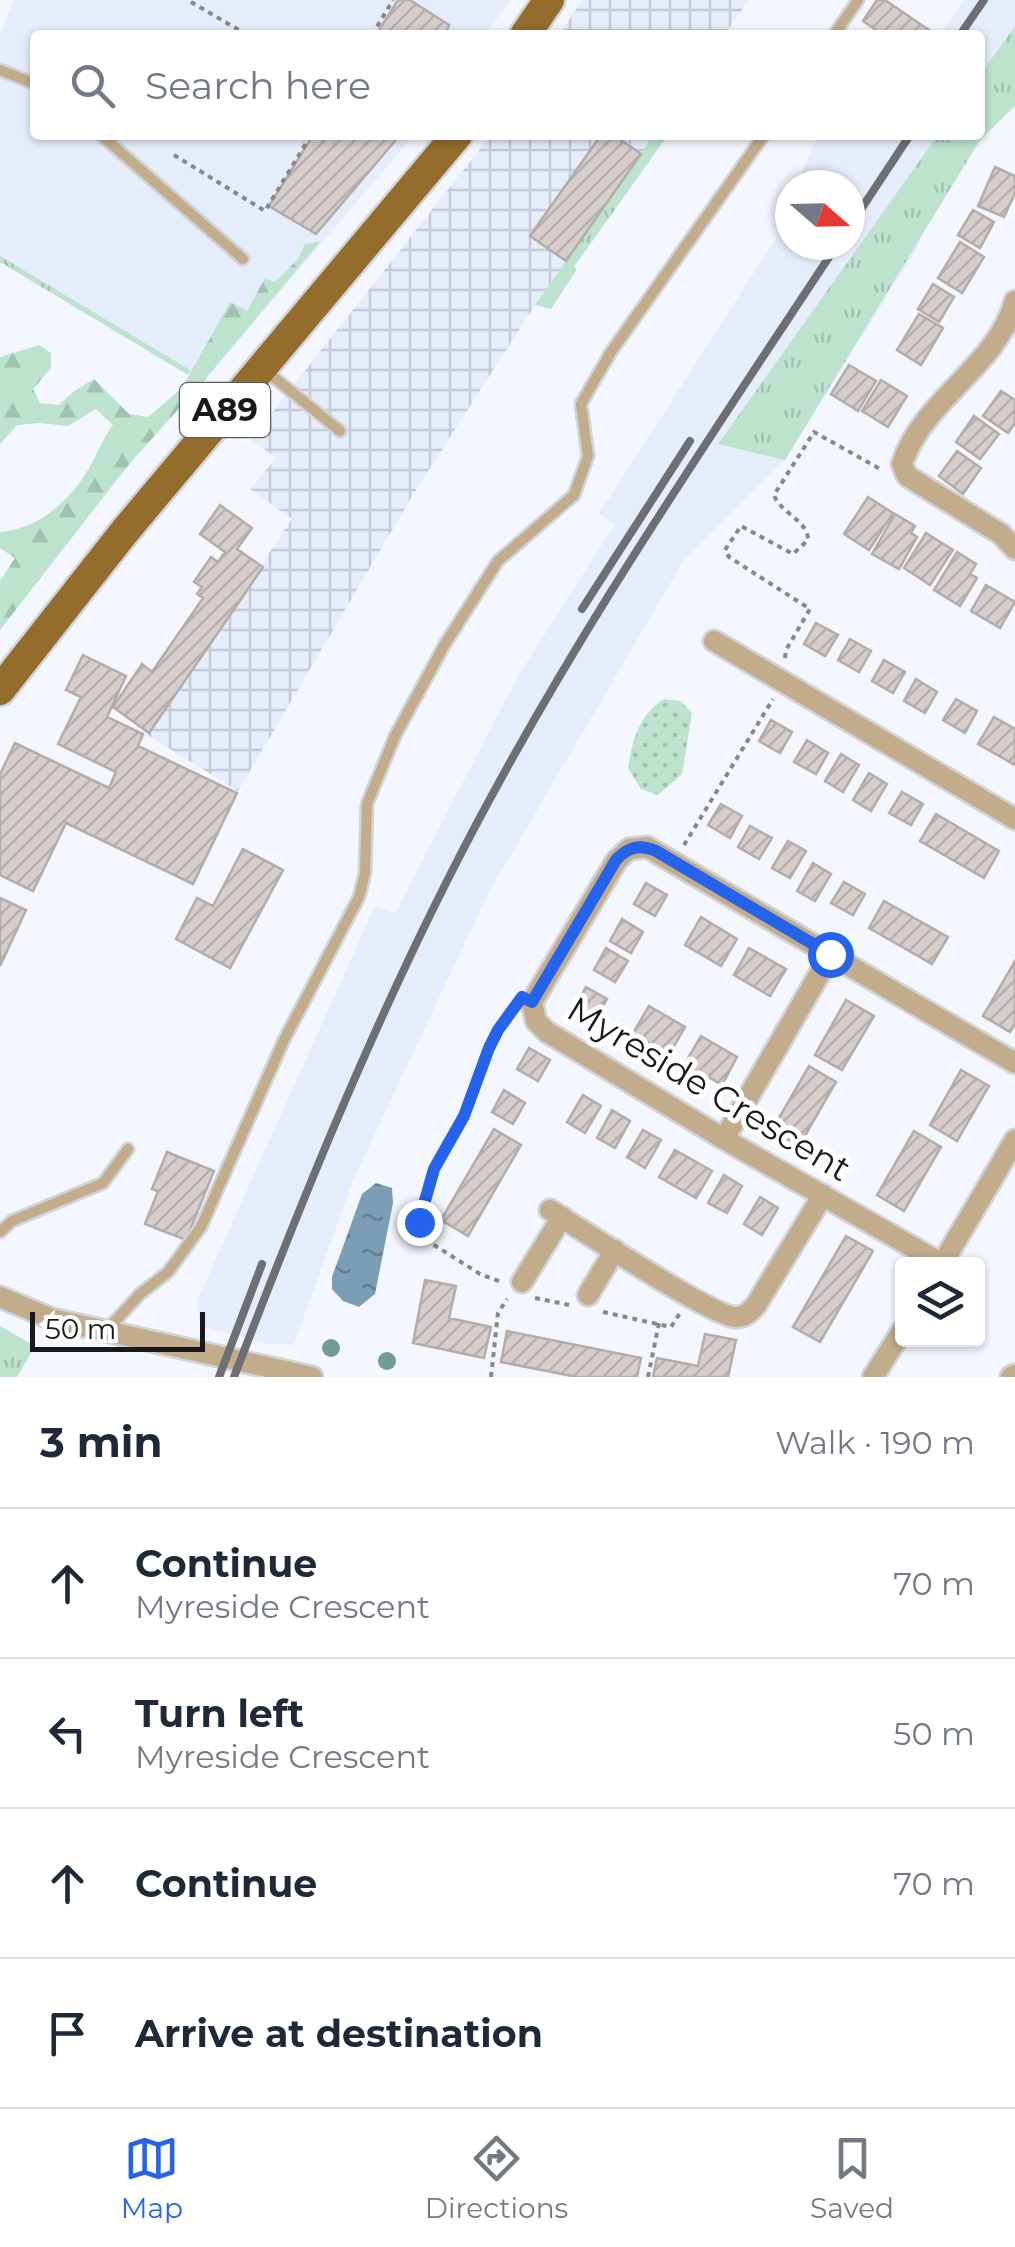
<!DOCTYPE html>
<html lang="en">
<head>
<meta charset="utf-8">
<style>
  body { margin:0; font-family:Montserrat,sans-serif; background:#f6f6f7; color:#1f2937 }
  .controls { position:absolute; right:30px; bottom:30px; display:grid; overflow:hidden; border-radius:10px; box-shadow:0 2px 8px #0004 }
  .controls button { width:90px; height:90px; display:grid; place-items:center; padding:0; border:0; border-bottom:2px solid #e0e1e3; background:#fff; color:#1f2937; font:50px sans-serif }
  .compass { position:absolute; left:775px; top:170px; width:90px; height:90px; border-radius:50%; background:#fff; box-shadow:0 2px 8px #0004; rotate:110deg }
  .scale { position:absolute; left:30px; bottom:25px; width:175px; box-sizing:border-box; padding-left:10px; border:5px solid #18191b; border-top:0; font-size:28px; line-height:35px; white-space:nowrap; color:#18191b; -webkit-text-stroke:8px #fff; paint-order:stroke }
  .stop { position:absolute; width:30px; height:30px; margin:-22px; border:8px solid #2563eb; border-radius:50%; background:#fff }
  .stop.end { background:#2563eb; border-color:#fff; box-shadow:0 2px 10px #0008 }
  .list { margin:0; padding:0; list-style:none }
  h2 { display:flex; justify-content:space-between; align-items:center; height:130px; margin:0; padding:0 40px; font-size:42px }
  h2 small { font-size:32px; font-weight:400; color:#747a83 }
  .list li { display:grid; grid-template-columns:65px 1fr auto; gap:30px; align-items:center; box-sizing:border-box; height:150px; padding:0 40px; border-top:2px solid #e0e1e3 }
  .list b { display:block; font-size:38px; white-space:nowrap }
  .list p { margin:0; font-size:32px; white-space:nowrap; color:#747a83 }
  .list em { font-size:32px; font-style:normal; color:#747a83 }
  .icon { flex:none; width:55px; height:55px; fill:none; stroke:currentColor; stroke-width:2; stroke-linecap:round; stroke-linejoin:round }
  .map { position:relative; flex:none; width:1015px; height:1377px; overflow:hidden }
  .search { position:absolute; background:#fff; box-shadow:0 2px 8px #0004; left:30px; right:30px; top:30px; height:110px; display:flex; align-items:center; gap:25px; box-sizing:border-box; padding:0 35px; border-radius:10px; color:#747a83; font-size:38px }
  .sheet { height:730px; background:#fff }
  nav { display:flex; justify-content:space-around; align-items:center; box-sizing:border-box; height:140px; border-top:2px solid #e0e1e3; background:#fff; font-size:28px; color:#747a83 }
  nav a { display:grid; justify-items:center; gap:5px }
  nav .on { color:#2563eb }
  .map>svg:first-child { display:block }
</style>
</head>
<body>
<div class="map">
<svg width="1015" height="1377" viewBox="0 0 1015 1377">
  <defs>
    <pattern id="industrial-grid" width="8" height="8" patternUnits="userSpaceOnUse" patternTransform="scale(2.5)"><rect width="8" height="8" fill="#e6edfa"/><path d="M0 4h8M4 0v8" fill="none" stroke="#c5cbd6"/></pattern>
    <pattern id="grass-tufts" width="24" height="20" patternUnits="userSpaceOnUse" patternTransform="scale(2.5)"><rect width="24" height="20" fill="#bde3cf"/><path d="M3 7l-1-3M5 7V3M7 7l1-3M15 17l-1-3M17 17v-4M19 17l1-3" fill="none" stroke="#a2c2b1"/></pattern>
    <pattern id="forest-firs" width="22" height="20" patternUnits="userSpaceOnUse" patternTransform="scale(2.5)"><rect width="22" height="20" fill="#bde3cf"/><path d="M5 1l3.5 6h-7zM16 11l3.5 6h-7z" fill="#a2c2b1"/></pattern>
    <pattern id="park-dots" width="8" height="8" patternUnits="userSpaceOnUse" patternTransform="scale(2.5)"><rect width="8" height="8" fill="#bde3cf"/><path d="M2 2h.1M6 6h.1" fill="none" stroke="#a2c2b1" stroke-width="1.8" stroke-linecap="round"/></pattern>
    <pattern id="water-ripples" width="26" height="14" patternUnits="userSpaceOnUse" patternTransform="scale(2.5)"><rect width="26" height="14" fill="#7b9eb5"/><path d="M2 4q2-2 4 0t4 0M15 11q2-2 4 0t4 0" fill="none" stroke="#648092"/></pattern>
    <pattern id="building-hatch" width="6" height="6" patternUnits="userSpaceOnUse" patternTransform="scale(2.5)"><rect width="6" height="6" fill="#d5cecb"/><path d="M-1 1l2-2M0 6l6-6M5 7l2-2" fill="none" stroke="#b6b0ae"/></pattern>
  </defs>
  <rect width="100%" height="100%" fill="#f3f6fc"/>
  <path fill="#e6edfa" d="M 14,0 L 510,0 L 485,35 L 35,35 L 35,135 L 414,135 L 202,383 L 0,262 L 0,34 Z
    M 964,0 L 1015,0 L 1015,36 L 980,87 L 980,35 L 940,35 Z
    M 818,135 L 947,135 L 918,247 L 785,460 L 684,560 L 489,892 L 354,1178 L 294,1344 L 269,1344 L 200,1326 L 197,1301 L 375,906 L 395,913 L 518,676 L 615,524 L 599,514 L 775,240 L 790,203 L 790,245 L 850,245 L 850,185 L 797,185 Z"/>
  <path fill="url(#industrial-grid)" d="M 582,0 L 749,0 L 724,35 L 559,35 Z
    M 491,135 L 654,135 L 537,302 L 414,493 L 238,791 L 147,735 L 292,519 L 250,489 L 276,458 L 251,439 Z"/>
  <path fill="url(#grass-tufts)" d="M 1015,26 L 1015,106 L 980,140 L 785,460 L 718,444 L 938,135 L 980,135 L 980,75 Z
    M 654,135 L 668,135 L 574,267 L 577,269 L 551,309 L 535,305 Z
    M 0,256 L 190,370 L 188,375 L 0,262 Z
    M 0,1326 L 35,1346 L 17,1377 L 0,1377 Z"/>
  <path fill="url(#forest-firs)" d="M 320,242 L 202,383 L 130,463 L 0,630 L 0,581 L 15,558 L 0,548 L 0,532 C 36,529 65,505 85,475 C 95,459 101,441 113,425 L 96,409 L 68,426 L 40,423 L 17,425 L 0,444 L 0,357 L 39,345 L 51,353 L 51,368 L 33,389 L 40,403 L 59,405 L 74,391 L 94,379 L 129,414 L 148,417 L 182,388 L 230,302 L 247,311 L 265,278 L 275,282 L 297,260 L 305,244 Z"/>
  <path fill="url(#park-dots)" d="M 664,699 L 680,701 L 692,713 L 682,774 L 658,795 L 641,789 L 628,768 C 633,739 638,716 664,699 Z"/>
  <path fill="url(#water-ripples)" d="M 376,1183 L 392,1188 L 393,1203 L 375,1294 L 359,1307 L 343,1301 L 332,1289 L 332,1277 L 362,1194 Z"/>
  <path fill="url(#building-hatch)" stroke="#b3adaa" stroke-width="2.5" d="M 398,0 L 410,0 L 449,25 L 445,35 L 376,35 Z
    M 877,0 L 885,0 L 929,30 L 925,35 L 883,35 L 863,21 Z
    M 313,135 L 400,135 L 316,234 L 269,206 Z
    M 601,135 L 614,135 L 641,154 L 566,261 L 530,236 Z
    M 995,167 L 1015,176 L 1015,193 L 1004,217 L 978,206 Z
    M 973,210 L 994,222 L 980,248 L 958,235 Z
    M 960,242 L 984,257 L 962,293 L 938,278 Z
    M 933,284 L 954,297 L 939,322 L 918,309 Z
    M 919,314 L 943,328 L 921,365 L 897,350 Z
    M 849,365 L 876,381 L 858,411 L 831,394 Z
    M 881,380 L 907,396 L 888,427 L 862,411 Z
    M 1001,391 L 1015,400 L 1015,423 L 1008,433 L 983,416 Z
    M 974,416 L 999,434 L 980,459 L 956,442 Z
    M 957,451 L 981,468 L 963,494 L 939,476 Z
    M 868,497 L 893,513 L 869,550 L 844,534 Z
    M 220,505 L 252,528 L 237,549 L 263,567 L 149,733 L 113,707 L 142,664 L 152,672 L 203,598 L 197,594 L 202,587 L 194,582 L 211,557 L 218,562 L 225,552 L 200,534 Z
    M 895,514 L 915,526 L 911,533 L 917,537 L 899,569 L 872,554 Z
    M 926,533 L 953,550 L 930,585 L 904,568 Z
    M 957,552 L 976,564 L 970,574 L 977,578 L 960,606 L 934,590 Z
    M 986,585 L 1015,602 L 1000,628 L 971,611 Z
    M 816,623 L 838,635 L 825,656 L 804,644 Z
    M 850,639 L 871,651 L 859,672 L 838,660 Z
    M 83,655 L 126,676 L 107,717 L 143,734 L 138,746 L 237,793 L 193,884 L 66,823 L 33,891 L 0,875 L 0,774 L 15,743 L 109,788 L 116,772 L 58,744 L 81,697 L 66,690 Z
    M 884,660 L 905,672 L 893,693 L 872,681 Z
    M 916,679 L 937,692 L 925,713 L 904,701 Z
    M 956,699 L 977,711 L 965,733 L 943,720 Z
    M 994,717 L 1015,729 L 1015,765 L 978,744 Z
    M 771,720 L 792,732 L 780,753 L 759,741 Z
    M 807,740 L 828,753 L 816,774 L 794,762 Z
    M 841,754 L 859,765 L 843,792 L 825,781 Z
    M 869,773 L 887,784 L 871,811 L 853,800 Z
    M 902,792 L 923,804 L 911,825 L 889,813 Z
    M 721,804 L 742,816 L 730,838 L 708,825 Z
    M 936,814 L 999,851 L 984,878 L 920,841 Z
    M 750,826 L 772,838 L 759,859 L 738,847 Z
    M 788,841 L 806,851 L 790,878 L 772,868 Z
    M 243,849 L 283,870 L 230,968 L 176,939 L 197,898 L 213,906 Z
    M 813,863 L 831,874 L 815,901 L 797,891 Z
    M 844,882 L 865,894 L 853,915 L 831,903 Z
    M 646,883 L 667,895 L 655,916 L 634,904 Z
    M 0,898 L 26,910 L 0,966 Z
    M 884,901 L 948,937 L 932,964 L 869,928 Z
    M 701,917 L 737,939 L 721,966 L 685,945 Z
    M 622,919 L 643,932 L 631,953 L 610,941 Z
    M 606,948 L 628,961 L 615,982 L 594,970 Z
    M 749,948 L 786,969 L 770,996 L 734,975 Z
    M 1015,961 L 1015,1024 L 1010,1032 L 983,1016 Z
    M 586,987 L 607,999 L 595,1020 L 574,1008 Z
    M 846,1000 L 874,1016 L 842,1070 L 815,1055 Z
    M 649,1006 L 685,1027 L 669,1055 L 633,1033 Z
    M 701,1036 L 737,1057 L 722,1085 L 685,1063 Z
    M 529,1048 L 550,1060 L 538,1081 L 517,1069 Z
    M 809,1066 L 836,1082 L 799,1146 L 772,1130 Z
    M 961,1070 L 989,1086 L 957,1141 L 930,1125 Z
    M 504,1090 L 525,1103 L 513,1124 L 492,1112 Z
    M 583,1095 L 601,1106 L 585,1133 L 567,1122 Z
    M 612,1110 L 630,1121 L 615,1148 L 597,1138 Z
    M 494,1129 L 521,1145 L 468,1236 L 441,1220 Z
    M 643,1130 L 661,1140 L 645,1168 L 627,1157 Z
    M 914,1131 L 941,1147 L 904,1211 L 877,1195 Z
    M 675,1150 L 712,1171 L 696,1198 L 659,1177 Z
    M 167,1152 L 214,1171 L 186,1240 L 145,1224 L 158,1191 L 152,1189 Z
    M 724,1175 L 742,1186 L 727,1213 L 708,1203 Z
    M 760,1197 L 778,1208 L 762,1235 L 744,1224 Z
    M 846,1236 L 873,1251 L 820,1342 L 793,1327 Z
    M 425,1280 L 456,1286 L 449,1318 L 491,1327 L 484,1358 L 413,1343 Z
    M 507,1331 L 641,1358 L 637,1377 L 577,1377 L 501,1362 Z
    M 705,1334 L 736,1340 L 728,1377 L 653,1377 L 657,1358 L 698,1366 Z"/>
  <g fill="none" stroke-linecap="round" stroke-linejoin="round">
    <defs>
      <path id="lane" d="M 834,35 L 858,0
        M 0,70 L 35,84
        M 101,135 L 243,259
        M 266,371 L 340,431
        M 0,1232 L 12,1221 L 103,1183 L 128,1149
        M 106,1331 L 140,1294 L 168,1272 L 201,1227 L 284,1040 L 359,897 L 365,873 L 367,804 L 395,736 L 445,644 L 498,561 L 574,495 L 588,456 L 581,404 L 611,352 L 764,135"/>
      <path id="street" d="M 1015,301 C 997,367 923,399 902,464 L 907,476 L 1001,534 L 1015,549
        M 714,641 L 1015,819
        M 724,1139 L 831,954
        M 550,1210 C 577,1227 715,1318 736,1317 C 745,1317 750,1312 756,1305 L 823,1195
        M 942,1264 L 724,1139 L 547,1032 L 536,1021 L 532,1002 L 617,860 L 629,849 L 647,847 L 1015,1063
        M 942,1264 L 1015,1140
        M 522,1282 L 562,1217
        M 588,1295 L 615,1250
        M 0,1297 L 52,1319 L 312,1377
        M 873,1377 L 902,1331
        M 1011,1377 L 1015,1375"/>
      <path id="primary" d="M 525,35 L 549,0
        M 0,690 L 125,531 L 457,135"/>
    </defs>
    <use href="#lane" stroke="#d0d3d8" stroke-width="15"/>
    <use href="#street" stroke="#d0d3d8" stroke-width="25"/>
    <use href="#primary" stroke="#d0d3d8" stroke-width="35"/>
    <path stroke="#86888c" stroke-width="4" stroke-dasharray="5 5" stroke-linecap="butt" d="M 191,2 L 244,33
      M 372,35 L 393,0
      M 174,155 L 265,211 L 311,135
      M 785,658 L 786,650 L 810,609 L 729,557 L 725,550 L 741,526 L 793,554 L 808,540 C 808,520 780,513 774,495 L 814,432 L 882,470
      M 684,845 L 773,699
      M 499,1281 L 480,1274 L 415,1233 L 434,1169 L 464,1116 L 489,1048 L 510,1011
      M 535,1298 L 569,1305
      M 603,1312 L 671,1327 L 680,1313
      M 491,1377 L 498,1313 L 507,1299
      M 648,1377 L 659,1323"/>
    <use href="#lane" stroke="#c2ac8c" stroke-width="10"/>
    <use href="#street" stroke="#c2ac8c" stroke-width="20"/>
    <use href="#primary" stroke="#946d2c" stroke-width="30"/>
    <path stroke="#6d6f73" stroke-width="8" d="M 960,35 L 984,0
      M 850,226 L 910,135
      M 582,609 L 690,441
      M 219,1377 L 262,1264
      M 234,1377 C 299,1207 367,1039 449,877 C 561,655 701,451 837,245"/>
  </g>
  <g fill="#739d91">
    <circle cx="331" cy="1348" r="9"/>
    <circle cx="387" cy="1361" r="9"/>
  </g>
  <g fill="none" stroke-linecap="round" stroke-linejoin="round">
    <path stroke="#2563eb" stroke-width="12" d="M 419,1222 L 434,1169 L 464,1116 L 489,1048 L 498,1030 L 522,997 L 532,1002 L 616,860 C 628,847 639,844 656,851 L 830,954"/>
  </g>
  <g text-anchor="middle" stroke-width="10" stroke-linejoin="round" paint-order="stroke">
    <rect fill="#fff" stroke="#5d5e5f" stroke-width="2.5" x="180" y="383" width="90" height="54" rx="8"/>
    <g font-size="32" font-weight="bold" fill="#18191b">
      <text x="225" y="421">A89</text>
    </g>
    <g font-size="35" fill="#18191b" stroke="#fff">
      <text transform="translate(709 1089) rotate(31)" y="12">Myreside Crescent</text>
    </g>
  </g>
</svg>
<div class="controls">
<button><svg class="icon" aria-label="layers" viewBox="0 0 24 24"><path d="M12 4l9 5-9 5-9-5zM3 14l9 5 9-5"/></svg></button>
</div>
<svg class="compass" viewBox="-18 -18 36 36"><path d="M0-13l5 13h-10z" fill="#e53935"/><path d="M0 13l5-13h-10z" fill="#747a83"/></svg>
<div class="scale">50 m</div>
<div class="stop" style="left:830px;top:954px"></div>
<div class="stop end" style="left:419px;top:1222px"></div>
<div class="search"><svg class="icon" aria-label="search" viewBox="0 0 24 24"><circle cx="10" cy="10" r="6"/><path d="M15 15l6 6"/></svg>Search here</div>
</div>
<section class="sheet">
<h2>3 min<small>Walk · 190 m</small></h2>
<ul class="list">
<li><svg class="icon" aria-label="ahead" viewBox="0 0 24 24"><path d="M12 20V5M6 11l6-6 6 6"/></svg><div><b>Continue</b><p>Myreside Crescent</p></div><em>70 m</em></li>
<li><svg class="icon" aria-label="left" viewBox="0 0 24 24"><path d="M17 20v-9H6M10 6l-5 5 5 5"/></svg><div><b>Turn left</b><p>Myreside Crescent</p></div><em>50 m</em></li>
<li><svg class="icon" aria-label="ahead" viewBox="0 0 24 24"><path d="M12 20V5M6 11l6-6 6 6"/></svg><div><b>Continue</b></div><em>70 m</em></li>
<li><svg class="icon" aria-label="arrive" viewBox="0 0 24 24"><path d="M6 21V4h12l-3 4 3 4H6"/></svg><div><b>Arrive at destination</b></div></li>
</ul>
</section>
<nav>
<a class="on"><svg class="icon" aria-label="map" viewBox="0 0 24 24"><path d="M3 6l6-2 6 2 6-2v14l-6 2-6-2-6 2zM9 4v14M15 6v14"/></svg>Map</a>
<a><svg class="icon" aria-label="directions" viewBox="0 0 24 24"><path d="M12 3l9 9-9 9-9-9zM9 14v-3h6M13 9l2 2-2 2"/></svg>Directions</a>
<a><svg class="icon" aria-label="saved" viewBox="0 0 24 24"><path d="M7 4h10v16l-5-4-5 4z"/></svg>Saved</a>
</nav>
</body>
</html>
